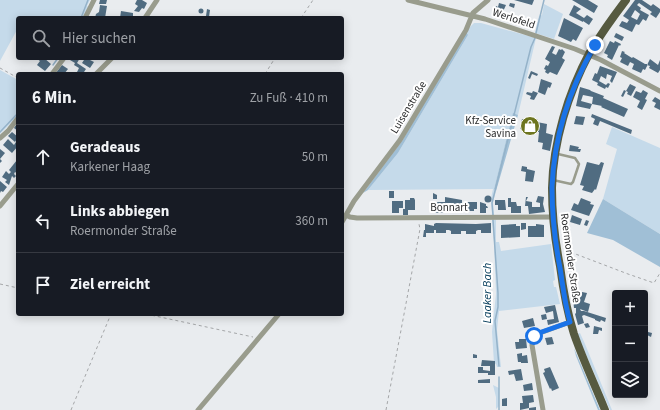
<!DOCTYPE html>
<html lang="de">
<head>
<meta charset="utf-8">
<style>
  body { margin:0; font-family:"Source Sans 3",sans-serif; background:#242831; color:#f1f3f6 }
  .controls { position:absolute; right:12px; bottom:12px; display:grid; overflow:hidden; border-radius:4px; box-shadow:0 2px 10px #0003 }
  .controls button { width:36px; height:36px; display:grid; place-items:center; padding:0; border:0; border-bottom:1px solid #363941; background:#171b24; color:#f1f3f6; font:20px sans-serif }
  .stop { position:absolute; width:12px; height:12px; margin:-9px; border:3px solid #1a73e8; border-radius:50%; background:#fff }
  .stop.end { background:#1a73e8; border-color:#fff; box-shadow:0 1px 4px #0008 }
  .list { margin:0; padding:0; list-style:none }
  h2 { display:flex; justify-content:space-between; align-items:center; height:52px; margin:0; padding:0 16px; font-size:17px }
  h2 small { font-size:13px; font-weight:400; color:#9ea1a6 }
  .list li { display:grid; grid-template-columns:26px 1fr auto; gap:12px; align-items:center; box-sizing:border-box; height:64px; padding:0 16px; border-top:1px solid #363941 }
  .list b { display:block; font-size:15px; white-space:nowrap }
  .list p { margin:0; font-size:13px; white-space:nowrap; color:#9ea1a6 }
  .list em { font-size:13px; font-style:normal; color:#9ea1a6 }
  .icon { flex:none; width:22px; height:22px; fill:none; stroke:currentColor; stroke-width:2; stroke-linecap:round; stroke-linejoin:round }
  .map { position:relative; flex:none; width:660px; height:410px; overflow:hidden }
  .search { position:absolute; background:#171b24; box-shadow:0 2px 10px #0003; left:16px; top:16px; width:328px; height:44px; display:flex; align-items:center; gap:10px; box-sizing:border-box; padding:0 14px; border-radius:4px; color:#9ea1a6; font-size:15px }
  .panel { position:absolute; background:#171b24; box-shadow:0 2px 10px #0003; left:16px; top:72px; width:328px; height:244px; border-radius:4px }
  .map>svg:first-child { display:block }
</style>
</head>
<body>
<div class="map">
<svg width="660" height="410" viewBox="0 0 660 410">
  <rect width="100%" height="100%" fill="#e9ecef"/>
  <path fill="#c5daea" d="M 0,0 L 90,0 L 87,6 L 89,7 L 83,18 L 27,18 L 25,16 L 24,18 L 18,18 L 18,28 L 0,61 Z
    M 544,4 L 563,14 L 554,39 L 535,33 L 539,16 L 542,15 Z
    M 474,23 L 481,23 L 536,38 L 518,115 L 513,114 L 494,189 L 496,191 L 493,202 L 494,215 L 492,215 L 491,198 L 493,189 L 368,190 L 398,153 L 468,35 L 466,31 Z
    M 0,70 L 18,80 L 18,116 L 0,134 Z
    M 612,127 L 660,148 L 660,234 L 603,199 L 617,149 L 606,144 Z
    M 492,220 L 496,220 L 496,242 L 499,242 L 501,251 L 551,244 L 555,280 L 553,281 L 554,287 L 556,287 L 560,304 L 499,311 L 497,330 L 501,367 L 497,367 L 496,364 L 494,363 L 492,332 L 496,294 L 494,242 Z
    M 580,333 L 585,344 L 612,410 L 610,410 L 577,334 Z
    M 493,385 L 499,388 L 499,406 L 496,409 L 496,397 Z"/>
  <path fill="#a0bfd6" d="M 466,31 L 468,35 L 398,153 L 368,190 L 363,193 L 402,141 Z
    M 513,113 L 518,115 L 496,191 L 494,189 Z
    M 603,199 L 660,234 L 660,267 L 613,240 L 587,233 Z
    M 574,348 L 600,410 L 598,410 L 576,356 Z"/>
  <g fill="none" stroke-linecap="round" stroke-linejoin="round">
    <path stroke="#94b2c9" stroke-width="1.5" d="M 81,18 L 88,0
      M 536,33 L 544,0
      M 53,65 L 58,58
      M 0,132 L 18,113
      M 493,215 L 492,203 L 531,47 L 535,38
      M 493,220 L 498,293 L 498,307 L 495,321 L 499,366
      M 499,410 L 499,377"/>
  </g>
  <path fill="#506c81" fill-rule="evenodd" d="M 100,0 L 107,0 L 106,4 L 99,4 Z
    M 137,0 L 142,0 L 147,3 L 144,9 L 142,8 L 139,12 L 134,11 L 138,6 L 135,4 Z
    M 514,0 L 534,0 L 532,5 Z
    M 572,0 L 588,0 L 598,6 L 594,13 Z
    M 635,0 L 642,0 L 651,6 L 653,4 L 660,9 L 660,12 L 656,18 L 650,14 L 652,12 L 639,3 L 637,5 L 641,8 L 640,10 L 649,15 L 646,21 L 643,19 L 639,25 L 636,24 L 632,32 L 619,26 L 622,21 L 627,23 L 629,20 L 623,16 ZM 635,10 L 640,14 L 637,20 L 631,17 Z
    M 499,3 L 506,5 L 500,18 L 493,15 L 496,6 L 498,7 Z
    M 510,3 L 515,4 L 514,8 L 509,6 Z
    M 100,5 L 107,6 L 105,18 L 95,18 L 96,14 L 99,12 Z
    M 574,5 L 581,9 L 576,13 L 584,18 L 587,15 L 593,19 L 589,25 L 583,21 L 583,22 L 569,15 Z
    M198.5 11a2.5 2.5 0 1 1 5 0a2.5 2.5 0 1 1-5 0Z
    M 207,9 L 210,10 L 209,17 L 206,16 Z
    M 121,11 L 133,13 L 133,18 L 120,18 Z
    M 564,18 L 583,28 L 576,41 L 573,39 L 571,42 L 558,36 Z
    M 616,33 L 624,37 L 622,41 L 614,37 Z
    M 610,41 L 614,43 L 615,41 L 621,44 L 620,46 L 619,45 L 612,60 L 607,57 L 608,55 L 604,53 Z
    M 552,46 L 555,47 L 552,53 L 556,55 L 559,49 L 561,50 L 562,49 L 565,52 L 562,58 L 565,60 L 557,75 L 550,72 L 548,74 L 545,72 L 546,70 L 544,69 L 546,65 L 548,66 L 550,62 L 545,59 Z
    M 622,51 L 625,52 L 624,53 L 632,58 L 633,57 L 645,64 L 648,64 L 645,70 L 643,69 L 641,73 L 632,69 L 634,64 L 630,62 L 628,66 L 620,62 L 622,58 L 620,57 Z
    M 36,58 L 44,58 L 51,64 L 45,71 L 37,65 L 40,61 Z
    M 71,58 L 80,58 L 77,63 L 86,69 L 84,72 L 86,74 L 76,74 L 79,68 L 74,65 L 75,63 L 70,60 Z
    M 81,58 L 86,58 L 94,62 L 90,68 L 82,63 L 84,60 Z
    M 650,59 L 658,65 L 660,60 L 660,70 L 658,73 L 649,68 L 650,66 L 647,65 Z
    M 62,65 L 68,69 L 64,74 L 55,74 Z
    M 600,66 L 617,72 L 612,83 L 610,81 L 612,76 L 607,74 L 606,79 L 601,76 L 599,81 L 606,85 L 608,83 L 610,84 L 608,88 L 606,87 L 605,89 L 597,85 L 598,83 L 592,80 L 595,73 L 597,74 Z
    M 531,71 L 538,74 L 537,76 L 532,74 L 530,79 L 528,78 Z
    M 541,79 L 552,83 L 550,88 L 548,87 L 545,95 L 538,92 Z
    M 630,84 L 636,87 L 631,96 L 627,94 L 628,92 L 626,91 Z
    M 580,87 L 590,90 L 591,91 L 604,96 L 603,98 L 628,109 L 624,117 L 601,107 L 602,106 L 592,104 L 593,97 L 583,95 L 581,101 L 592,104 L 590,109 L 576,106 Z
    M 624,90 L 626,91 L 623,97 L 621,96 Z
    M 643,90 L 648,93 L 645,99 L 647,100 L 642,110 L 637,107 L 640,101 L 633,97 L 636,91 L 641,93 Z
    M 533,91 L 538,93 L 534,100 L 530,99 L 531,96 L 526,94 L 527,92 L 532,93 Z
    M 655,97 L 660,100 L 660,110 L 654,107 L 656,103 L 652,101 Z
    M 592,114 L 632,130 L 631,134 L 600,121 L 598,126 L 593,124 L 595,119 L 591,117 Z
    M 576,116 L 585,117 L 583,125 L 574,124 Z
    M 522,119 L 547,124 L 546,133 L 553,135 L 550,151 L 542,149 L 543,143 L 538,142 L 539,132 L 520,129 Z
    M 18,122 L 18,131 L 14,128 Z
    M 12,132 L 18,137 L 15,142 L 8,136 Z
    M 8,139 L 14,145 L 16,142 L 18,144 L 18,146 L 12,153 L 3,145 Z
    M 570,145 L 579,147 L 578,149 L 581,149 L 580,152 L 569,151 Z
    M 0,149 L 5,153 L 0,159 L 2,161 L 0,163 Z
    M 17,160 L 18,174 L 15,172 L 14,174 L 16,176 L 14,178 L 12,176 L 9,185 L 5,182 L 7,180 L 2,177 L 6,171 L 9,174 L 11,172 L 9,170 Z
    M 587,162 L 599,165 L 601,162 L 604,163 L 596,190 L 595,189 L 592,193 L 582,190 L 584,186 L 580,185 Z
    M 522,166 L 527,167 L 527,169 L 535,171 L 533,182 L 525,181 L 526,172 L 521,171 Z
    M 0,181 L 7,187 L 3,192 L 1,191 L 0,193 Z
    M 389,191 L 394,191 L 394,198 L 389,198 Z
    M 433,193 L 437,195 L 437,199 L 433,199 Z
    M484.5 199a3.5 3.5 0 1 1 7 0a3.5 3.5 0 1 1-7 0Z
    M 538,196 L 544,197 L 543,204 L 545,212 L 529,214 L 528,206 L 525,206 L 526,197 L 528,197 L 526,201 L 532,202 L 532,207 L 540,207 L 540,203 L 536,202 Z
    M 445,197 L 462,200 L 462,209 L 451,209 L 451,203 L 446,203 L 446,213 L 437,213 L 435,212 L 435,202 L 445,202 Z
    M 410,198 L 414,198 L 415,200 L 415,210 L 408,210 L 408,215 L 403,215 L 403,209 L 405,209 L 405,200 L 410,200 Z
    M 508,198 L 511,198 L 511,202 L 516,202 L 517,206 L 521,206 L 521,213 L 511,213 L 511,207 L 508,207 Z
    M 581,198 L 591,202 L 590,204 L 594,205 L 589,216 L 571,210 L 574,203 L 578,205 Z
    M 495,200 L 505,200 L 506,210 L 498,210 L 498,205 L 495,205 Z
    M 392,201 L 403,201 L 403,208 L 399,208 L 399,213 L 392,213 Z
    M 467,202 L 477,202 L 477,209 L 474,209 L 474,211 L 467,211 Z
    M 480,202 L 486,204 L 486,206 L 487,206 L 488,208 L 486,208 L 486,213 L 480,213 Z
    M 572,215 L 582,219 L 580,225 L 570,222 Z
    M 586,220 L 589,221 L 587,226 L 584,225 Z
    M 436,223 L 476,224 L 491,223 L 491,233 L 481,233 L 481,230 L 478,230 L 476,231 L 476,234 L 466,234 L 466,231 L 461,231 L 461,234 L 451,234 L 451,231 L 449,230 L 446,230 L 446,233 L 436,233 L 436,230 L 434,230 L 434,233 L 426,233 L 426,237 L 423,237 L 424,230 L 425,230 L 425,224 L 434,226 L 434,224 Z
    M 521,223 L 526,223 L 526,229 L 521,230 Z
    M 516,224 L 516,226 L 520,226 L 520,237 L 501,238 L 501,225 Z
    M 536,224 L 544,225 L 544,237 L 528,237 L 528,226 L 536,226 Z
    M 582,292 L 587,293 L 584,302 L 590,304 L 588,312 L 580,309 L 581,311 L 584,311 L 606,318 L 605,322 L 601,320 L 600,322 L 595,320 L 595,319 L 584,315 L 582,316 L 584,323 L 578,325 L 575,314 L 576,313 L 576,308 L 574,308 L 573,299 L 580,298 Z
    M 555,305 L 559,322 L 548,325 L 547,320 L 554,319 L 553,311 L 546,313 L 544,307 Z
    M 546,314 L 547,319 L 542,320 L 541,315 Z
    M 533,318 L 535,326 L 524,328 L 522,321 Z
    M 588,323 L 590,327 L 586,328 L 584,324 Z
    M 594,326 L 602,328 L 602,331 L 599,330 L 598,334 L 593,334 Z
    M 648,332 L 652,333 L 651,337 L 647,335 Z
    M 552,337 L 554,344 L 547,345 L 545,338 Z
    M 519,339 L 526,339 L 527,348 L 516,349 L 515,342 L 519,342 Z
    M 522,353 L 522,356 L 527,355 L 528,363 L 521,363 L 521,362 L 518,362 L 517,354 Z
    M 473,354 L 477,355 L 477,358 L 473,358 Z
    M 482,360 L 495,361 L 495,375 L 488,375 L 488,373 L 478,373 L 478,367 L 483,367 L 483,370 L 490,371 L 490,366 L 481,366 Z
    M 550,367 L 559,388 L 552,391 L 551,388 L 550,389 L 543,373 L 545,372 L 544,369 Z
    M 521,369 L 523,380 L 516,381 L 514,374 L 509,375 L 508,371 Z
    M 490,379 L 490,383 L 478,383 L 478,380 Z
    M 532,383 L 533,390 L 524,391 L 523,385 Z
    M 533,395 L 534,402 L 529,403 L 529,408 L 536,407 L 536,410 L 529,410 L 529,408 L 520,410 L 520,403 L 523,403 L 522,396 Z
    M 507,398 L 507,406 L 502,406 L 502,399 Z"/>
  <g fill="none" stroke-linecap="round" stroke-linejoin="round">
    <path stroke="#a4a6a8" stroke-width="1" stroke-dasharray="3 3" stroke-linecap="butt" d="M 301,18 L 313,0
      M 0,68 L 18,78
      M 265,74 L 275,58
      M 565,250 L 628,274 L 654,283 L 660,273
      M 0,284 L 18,288
      M 146,314 L 253,337
      M 71,410 L 111,314
      M 386,410 L 420,229 L 419,224"/>
    <path stroke="#999c8d" stroke-width="2.5" d="M 553,180 L 571,184 L 573,182 L 579,164 L 575,158 L 558,154"/>
    <path stroke="#999c8d" stroke-width="5" d="M 408,0 L 485,19 L 575,49 L 601,60 L 660,91
      M 85,18 L 94,0
      M 145,18 L 157,0
      M 52,74 L 64,58
      M 96,74 L 112,58
      M 0,138 L 8,131 L 18,118
      M 0,206 L 18,184
      M 346,215 L 350,217 L 357,218 L 553,217
      M 342,222 L 354,201 L 400,140 L 466,30 L 473,13 L 488,0
      M 198,410 L 279,314
      M 543,410 L 532,345 L 533,339 L 537,334 L 570,322"/>
    <path stroke="#565a40" stroke-width="8" d="M 605,410 C 595,385 583,360 574,334 C 567,312 563,289 560,266 C 555,241 552,214 552,188 C 553,142 568,93 590,52 C 601,34 613,17 626,0"/>
  </g>
  <g fill="none" stroke-linecap="round" stroke-linejoin="round">
    <path stroke="#1a73e8" stroke-width="5" d="M 534,336 L 536,334 L 570,322 C 565,305 563,287 560,268 C 555,242 552,214 552,187 C 554,137 570,88 595,45"/>
  </g>
  <defs>
    <symbol id="shop-disc" viewBox="-11 -11 22 22"><circle r="9.5" fill="#6d751f" stroke="#fff"/><path d="M-5-2.5h2.3a2.7 3.5 0 0 1 5.4 0H5L5.5 6h-11ZM-1.5-2.5h3a1.5 2.3 0 0 0-3 0Z" fill="#fff"/></symbol>
  </defs>
  <g fill-rule="evenodd">
    <use href="#shop-disc" x="519" y="115" width="22" height="22"/>
  </g>
  <g text-anchor="middle" stroke-width="4" stroke-linejoin="round" paint-order="stroke">
    <g font-size="11" fill="#2a2b2c" stroke="#fff">
      <text transform="translate(514 18) rotate(18)" y="4">Werlofeld</text>
      <text transform="translate(408 107) rotate(-59)" y="4">Luisenstraße</text>
      <text x="449" y="211">Bonnart</text>
      <text transform="translate(571 258) rotate(82)" y="4">Roermonder Straße</text>
    </g>
    <g font-size="11" fill="#2a2b2c" stroke="#fff" text-anchor="end">
      <text x="516" y="124">Kfz-Service<tspan x="516" dy="13">Savina</tspan></text>
    </g>
    <g font-size="12" font-style="italic" fill="#003958" stroke="#fff">
      <text transform="translate(487 293) rotate(-90)" y="4">Laaker Bach</text>
    </g>
  </g>
</svg>
<div class="controls">
<button>+</button>
<button>−</button>
<button><svg class="icon" aria-label="layers" viewBox="0 0 24 24"><path d="M12 4l9 5-9 5-9-5zM3 14l9 5 9-5"/></svg></button>
</div>
<div class="stop" style="left:534px;top:336px"></div>
<div class="stop end" style="left:595px;top:45px"></div>
<div class="search"><svg class="icon" aria-label="search" viewBox="0 0 24 24"><circle cx="10" cy="10" r="6"/><path d="M15 15l6 6"/></svg>Hier suchen</div>
<section class="panel">
<h2>6 Min.<small>Zu Fuß · 410 m</small></h2>
<ul class="list">
<li><svg class="icon" aria-label="ahead" viewBox="0 0 24 24"><path d="M12 20V5M6 11l6-6 6 6"/></svg><div><b>Geradeaus</b><p>Karkener Haag</p></div><em>50 m</em></li>
<li><svg class="icon" aria-label="left" viewBox="0 0 24 24"><path d="M17 20v-9H6M10 6l-5 5 5 5"/></svg><div><b>Links abbiegen</b><p>Roermonder Straße</p></div><em>360 m</em></li>
<li><svg class="icon" aria-label="arrive" viewBox="0 0 24 24"><path d="M6 21V4h12l-3 4 3 4H6"/></svg><div><b>Ziel erreicht</b></div></li>
</ul>
</section>
</div>
</body>
</html>
